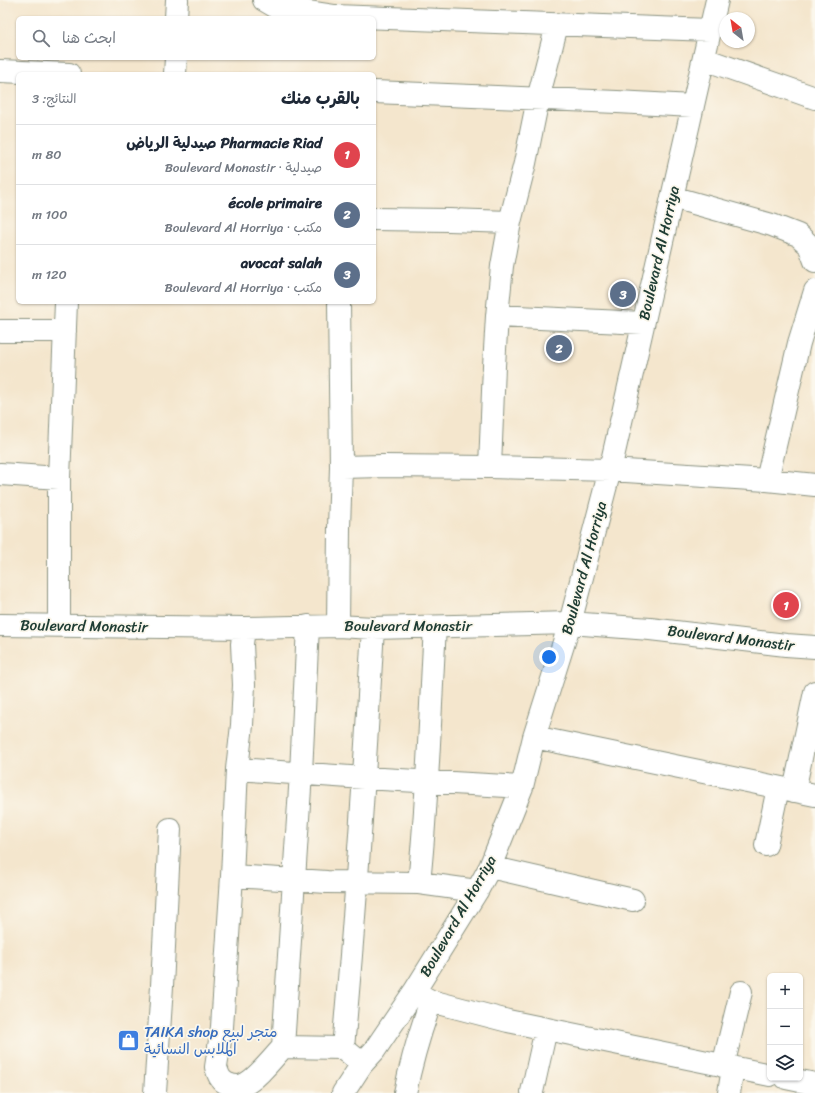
<!DOCTYPE html>
<html lang="ar">
<head>
<meta charset="utf-8">
<style>
  body { margin:0; font-family:Sriracha,"Playpen Sans Arabic",sans-serif; background:#f6f6f7; color:#1f2937; direction:rtl }
  .controls { position:absolute; right:12px; bottom:12px; display:grid; overflow:hidden; border-radius:6px; box-shadow:0 1px 3px #0004 }
  .controls button { width:36px; height:36px; display:grid; place-items:center; padding:0; border:0; border-bottom:1px solid #e0e1e3; background:#fff; color:#1f2937; font:20px sans-serif }
  .compass { position:absolute; left:719px; top:12px; width:36px; height:36px; border-radius:50%; background:#fff; box-shadow:0 1px 3px #0004; rotate:329deg }
  .you { position:absolute; left:549px; top:657px; width:14px; height:14px; margin:-10px; border:3px solid #fff; border-radius:50%; background:#1a73e8; box-shadow:0 0 0 6px #1a73e833 }
  .badge { display:grid; place-items:center; width:26px; height:26px; border-radius:50%; background:#d1495b; color:#fff; font-size:13px; font-weight:700 }
  .pin { position:absolute; translate:-50% -50%; border:2px solid #fff; box-shadow:0 1px 4px #0006 }
  .list { margin:0; padding:0; list-style:none }
  h2 { display:flex; justify-content:space-between; align-items:center; height:52px; margin:0; padding:0 16px; font-size:17px }
  h2 small { font-size:13px; font-weight:400; color:#747a83 }
  .list li { display:grid; grid-template-columns:26px 1fr auto; gap:12px; align-items:center; box-sizing:border-box; height:60px; padding:0 16px; border-top:1px solid #e0e1e3 }
  .list b { display:block; font-size:15px; white-space:nowrap }
  .list p { margin:0; font-size:13px; white-space:nowrap; color:#747a83 }
  .list em { font-size:13px; font-style:normal; color:#747a83 }
  .icon { flex:none; width:22px; height:22px; fill:none; stroke:currentColor; stroke-width:2; stroke-linecap:round; stroke-linejoin:round }
  .map { position:relative; flex:none; width:815px; height:1093px; overflow:hidden; direction:ltr }
  .search { position:absolute; background:#fff; box-shadow:0 1px 3px #0004; left:16px; top:16px; width:360px; height:44px; display:flex; align-items:center; gap:10px; box-sizing:border-box; padding:0 14px; border-radius:6px; color:#747a83; font-size:15px }
  .panel { position:absolute; background:#fff; box-shadow:0 1px 3px #0004; left:16px; top:72px; width:360px; height:232px; border-radius:6px; direction:rtl }
  .map>svg:first-child { display:block }
</style>
</head>
<body>
<div class="map">
<svg width="815" height="1093" viewBox="0 0 815 1093">
  <rect width="100%" height="100%" fill="#fbf7ec"/>
  <filter id="ink" filterUnits="userSpaceOnUse"><feTurbulence type="fractalNoise" baseFrequency=".025" numOctaves="2"/><feDisplacementMap in="SourceGraphic" scale="8" xChannelSelector="R" yChannelSelector="G"/><feConvolveMatrix kernelMatrix="1 2 1 2 8 2 1 2 1" color-interpolation-filters="sRGB"/></filter>
  <filter id="wash" filterUnits="userSpaceOnUse"><feTurbulence type="fractalNoise" baseFrequency=".012" numOctaves="4" result="noise"/><feDisplacementMap in="SourceGraphic" scale="16" xChannelSelector="R" yChannelSelector="G"/><feGaussianBlur stdDeviation="0.9" result="paint"/><feColorMatrix in="noise" values="0 0 0 0 0 0 0 0 0 0 0 0 0 0 0 0 0 1.4 0 .05"/><feComposite in="paint" operator="in"/></filter>
  <g filter="url(#wash)">
    <rect width="100%" height="100%" fill="#f4e6cd"/>
  </g>
  <g filter="url(#ink)">
    <g fill="none" stroke-linecap="round" stroke-linejoin="round">
      <defs>
        <path id="street" d="M 264,0 L 276,7 L 335,16 L 710,30
          M 176,18 L 177,0
          M 704,59 L 815,98
          M 0,71 L 69,74
          M 175,74 L 176,58
          M 374,92 L 617,102 L 693,106
          M 672,197 L 772,225 L 798,235 L 809,245 L 815,261
          M 374,219 L 449,220 L 510,222
          M 497,316 L 643,323
          M 0,331 L 65,331
          M 341,467 L 383,466 L 490,467 L 610,470 L 767,480 L 815,485
          M 490,467 L 494,366 L 497,316 L 502,266 L 510,222 L 525,163 L 538,99 L 557,25
          M 0,474 L 59,478
          M 767,480 L 799,343 L 815,291
          M 0,625 L 244,628 L 338,626 L 373,628 L 570,623 L 650,629 L 786,645 L 815,647
          M 59,625 L 59,478 L 66,302
          M 338,626 L 339,528 L 341,467 L 339,302
          M 244,628 L 242,644 L 244,685 L 242,725 L 237,769 L 232,876 L 222,1027 L 216,1067 C 218,1074 220,1081 228,1084 C 233,1086 238,1087 243,1085 C 255,1081 274,1057 283,1047 L 301,773 L 308,626
          M 534,737 L 815,795
          M 237,769 L 364,778 L 522,787
          M 794,791 L 815,692
          M 766,845 L 778,788
          M 490,867 L 633,900
          M 232,876 L 327,882 L 419,883 L 477,891
          M 419,883 C 428,798 430,712 435,627
          M 414,992 L 431,1001 L 508,1021 L 770,1075
          M 283,1047 L 343,1048 L 354,1057
          M 343,1048 C 356,908 365,768 373,628
          M 723,1066 L 741,992
          M 786,1078 L 815,1084
          M 532,1092 L 546,1029
          M 155,1093 L 162,986 L 170,829
          M 343,1093 L 362,1064 L 374,1051 L 414,992 L 477,891 L 490,867 L 522,787 L 534,737 L 570,623 L 610,470 L 717,0
          M 405,1093 C 411,1062 420,1032 431,1001
          M 729,1093 L 733,1068"/>
      </defs>
      <use href="#street" stroke="#8a9280" stroke-width="24"/>
      <use href="#street" stroke="#fff" stroke-width="22"/>
    </g>
  </g>
  <defs>
    <symbol id="shop-square" viewBox="-11 -11 22 22"><rect x="-9" y="-9" width="18" height="18" rx="4" fill="#3f7fe0" stroke="#fbf7ec"/><path d="M-5-2.5h2.3a2.7 3.5 0 0 1 5.4 0H5L5.5 6h-11ZM-1.5-2.5h3a1.5 2.3 0 0 0-3 0Z" fill="#fff"/></symbol>
  </defs>
  <g fill-rule="evenodd">
    <use href="#shop-square" x="116" y="1028" width="25" height="25"/>
  </g>
  <g text-anchor="middle" stroke-width="3.5" stroke-linejoin="round" paint-order="stroke">
    <g font-size="15" fill="#1f3d34" stroke="#fbf7ec">
      <text transform="translate(659 253) rotate(-77)" y="5">Boulevard Al Horriya</text>
      <text transform="translate(584 568) rotate(-75)" y="5">Boulevard Al Horriya</text>
      <text transform="translate(84 626) rotate(1)" y="5">Boulevard Monastir</text>
      <text x="408" y="631">Boulevard Monastir</text>
      <text transform="translate(731 638) rotate(7)" y="5">Boulevard Monastir</text>
      <text transform="translate(458 916) rotate(-60)" y="5">Boulevard Al Horriya</text>
    </g>
    <g font-size="15" fill="#366cbe" stroke="#fbf7ec" text-anchor="start">
      <text x="144" y="1037">TAIKA shop متجر لبيع<tspan x="144" dy="17">الملابس النسائية</tspan></text>
    </g>
  </g>
</svg>
<div class="controls">
<button>+</button>
<button>−</button>
<button><svg class="icon" aria-label="layers" viewBox="0 0 24 24"><path d="M12 4l9 5-9 5-9-5zM3 14l9 5 9-5"/></svg></button>
</div>
<svg class="compass" viewBox="-18 -18 36 36"><path d="M0-13l5 13h-10z" fill="#e53935"/><path d="M0 13l5-13h-10z" fill="#747a83"/></svg>
<div class="you"></div>
<div class="pin badge" style="left:786px;top:605px;background:#e0444e">1</div>
<div class="pin badge" style="left:559px;top:348px;background:#5c6f8a">2</div>
<div class="pin badge" style="left:623px;top:294px;background:#5c6f8a">3</div>
<div class="search"><svg class="icon" aria-label="search" viewBox="0 0 24 24"><circle cx="10" cy="10" r="6"/><path d="M15 15l6 6"/></svg>ابحث هنا</div>
<section class="panel">
<h2>بالقرب منك<small>النتائج: 3</small></h2>
<ul class="list">
<li><span class="badge" style="background:#e0444e">1</span><div><b>Pharmacie Riad صيدلية الرياض</b><p>صيدلية · Boulevard Monastir</p></div><em>80 m</em></li>
<li><span class="badge" style="background:#5c6f8a">2</span><div><b>école primaire</b><p>مكتب · Boulevard Al Horriya</p></div><em>100 m</em></li>
<li><span class="badge" style="background:#5c6f8a">3</span><div><b>avocat salah</b><p>مكتب · Boulevard Al Horriya</p></div><em>120 m</em></li>
</ul>
</section>
</div>
</body>
</html>
